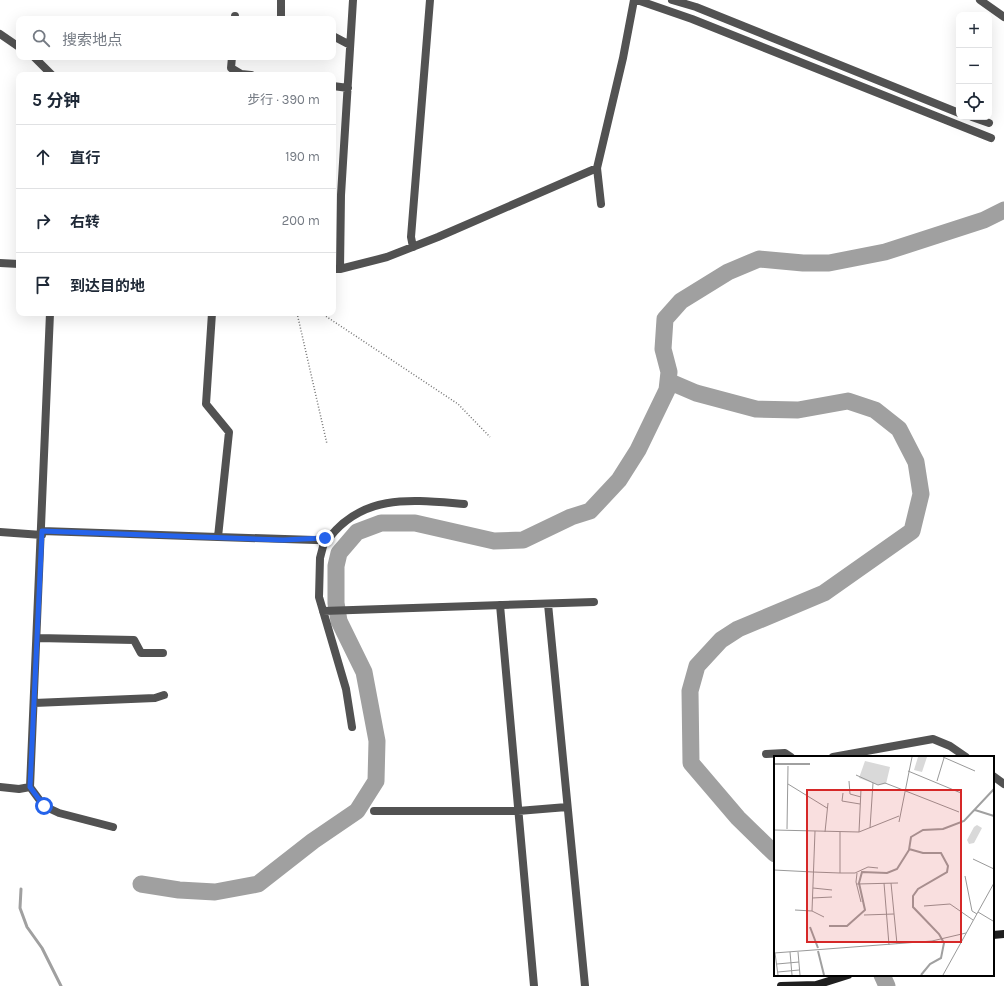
<!DOCTYPE html>
<html lang="zh">
<head>
<meta charset="utf-8">
<style>
  body { margin:0; font-family:Karla,"Noto Sans SC",sans-serif; background:#f6f6f7; color:#1f2937 }
  .controls { position:absolute; right:12px; top:12px; display:grid; overflow:hidden; border-radius:8px; box-shadow:0 4px 16px #0002 }
  .controls button { width:36px; height:36px; display:grid; place-items:center; padding:0; border:0; border-bottom:1px solid #e0e1e3; background:#fff; color:#1f2937; font:20px sans-serif }
  .stop { position:absolute; width:12px; height:12px; margin:-9px; border:3px solid #2563eb; border-radius:50%; background:#fff }
  .stop.end { background:#2563eb; border-color:#fff; box-shadow:0 1px 4px #0008 }
  .list { margin:0; padding:0; list-style:none }
  h2 { display:flex; justify-content:space-between; align-items:center; height:52px; margin:0; padding:0 16px; font-size:17px }
  h2 small { font-size:13px; font-weight:400; color:#747a83 }
  .list li { display:grid; grid-template-columns:26px 1fr auto; gap:12px; align-items:center; box-sizing:border-box; height:64px; padding:0 16px; border-top:1px solid #e0e1e3 }
  .list b { display:block; font-size:15px; white-space:nowrap }
  .list em { font-size:13px; font-style:normal; color:#747a83 }
  .icon { flex:none; width:22px; height:22px; fill:none; stroke:currentColor; stroke-width:2; stroke-linecap:round; stroke-linejoin:round }
  .map { position:relative; flex:none; width:1004px; height:986px; overflow:hidden }
  .search { position:absolute; background:#fff; box-shadow:0 4px 16px #0002; left:16px; top:16px; width:320px; height:44px; display:flex; align-items:center; gap:10px; box-sizing:border-box; padding:0 14px; border-radius:8px; color:#747a83; font-size:15px }
  .panel { position:absolute; background:#fff; box-shadow:0 4px 16px #0002; left:16px; top:72px; width:320px; height:244px; border-radius:8px }
  .map>svg:first-child { display:block }
</style>
</head>
<body>
<div class="map">
<svg width="1004" height="986" viewBox="0 0 1004 986">
  <rect width="100%" height="100%" fill="#fff"/>
  <g fill="none" stroke-linecap="round" stroke-linejoin="round">
    <path stroke="#a0a0a0" stroke-width="3" d="M 21,889 L 20,908 L 27,927 L 42,948 L 61,986"/>
    <path stroke="#a0a0a0" stroke-width="17" d="M 668,381 L 696,393 L 756,409 L 798,410 L 848,401 L 875,410 L 899,429 L 916,462 L 921,494 L 912,531 L 824,593 L 738,629 L 721,640 L 697,666 L 690,691 L 691,763 L 738,818 L 775,854
      M 141,884 L 179,890 L 215,892 L 258,884 L 313,841 L 357,811 L 376,781 L 377,741 L 364,672 L 339,621 L 336,603 L 336,566 L 339,553 L 357,532 L 381,523 L 415,523 L 494,541 L 523,540 L 571,517 L 590,511 L 619,480 L 638,450 L 667,390 L 669,372 L 663,349 L 665,319 L 681,301 L 728,272 L 759,259 L 803,263 L 829,263 L 885,252 L 984,220 L 1004,210
      M 882,975 L 887,986"/>
    <path stroke="#747474" stroke-width="1.5" stroke-dasharray="1 2" stroke-linecap="butt" d="M 297,313 L 327,444
      M 321,313 L 458,404 L 490,437"/>
    <path stroke="#525252" stroke-width="8" d="M 281,0 L 281,19
      M 637,0 L 692,19 L 991,138
      M 672,0 L 696,7 L 959,113
      M 980,0 L 1004,17
      M 235,19 L 235,16
      M 0,34 L 19,47
      M 333,36 L 350,45
      M 34,57 L 52,75
      M 232,57 L 231,68 L 241,74 L 251,75
      M 333,86 L 348,88
      M 972,117 L 989,123
      M 601,204 L 597,168 L 623,58 L 634,0
      M 413,247 L 411,237 L 430,0
      M 0,263 L 19,264
      M 333,269 L 340,269 L 387,257 L 438,237 L 597,168
      M 340,269 L 341,195 L 353,0
      M 42,531 L 218,537 L 229,432 L 206,404 L 212,313
      M 0,532 L 42,535
      M 218,537 L 315,540 L 329,538 C 364,493 413,500 464,504
      M 325,539 L 320,558 L 319,597 L 346,689 L 352,727
      M 548,604 L 585,986
      M 500,605 L 534,986
      M 323,611 L 594,602
      M 37,638 L 134,640 L 141,653 L 163,653
      M 34,703 L 155,698 L 164,695
      M 766,754 L 785,753 L 791,757
      M 833,757 L 933,739 L 950,746 L 966,757
      M 993,776 L 1004,784
      M 0,787 L 19,789 L 30,787 L 50,313
      M 30,787 L 44,806 L 59,813 L 113,827
      M 374,811 L 518,811 L 567,807"/>
    <path stroke="#1f1f1f" stroke-width="8" d="M 993,935 L 1004,934
      M 781,986 L 816,985 L 848,975"/>
  </g>
  <g fill="none" stroke-linecap="round" stroke-linejoin="round">
    <path stroke="#2563eb" stroke-width="5" d="M 44,806 L 30,787 L 42,531 L 283,540 L 325,538"/>
  </g>
  <g transform="translate(774 756)">
    <rect width="220" height="220" fill="#fff"/>
    <path d="M 144,1 L 153,1 L 148,16 L 140,14 ZM 91,5 L 116,11 L 112,28 L 104,29 L 85,22 ZM 203,69 L 208,72 L 200,87 L 195,88 L 193,84 L 200,71 Z" fill="#d9d9d9"/>
    <path fill="none" stroke="#a0a0a0" stroke-width="2" d="M 0,8 L 36,8M 201,54 L 220,60M 135,93 L 149,97 L 167,97 L 174,110 L 173,116 L 144,133 L 139,140 L 139,151 L 165,178 L 170,187 L 167,202 L 156,208 L 147,219M 55,170 L 73,170 L 91,154 L 85,127 L 88,116 L 113,117 L 123,113 L 135,94 L 137,81 L 149,74 L 169,73 L 190,65 L 220,33M 36,171 L 44,192M 44,195 L 50,219"/>
    <path fill="none" stroke="#999" stroke-width="1" d="M 169,1 L 201,15M 134,15 L 187,37M 82,19 L 104,29 L 111,27 L 124,32 L 185,56M 75,25 L 76,38 L 87,41M 163,25 L 170,2M 14,28 L 53,52M 69,37 L 68,45 L 86,48M 125,66 L 138,1M 96,72 L 99,27M 13,73 L 14,10M 0,74 L 85,76 L 125,60M 51,76 L 54,47M 85,76 L 87,33M 199,103 L 220,113M 0,114 L 39,116M 39,116 L 66,117 L 66,76M 66,117 L 81,117 L 94,111 L 104,112M 83,117 L 82,126 L 87,146M 191,120 L 198,155 L 203,158M 110,127 L 115,189M 117,127 L 123,188M 83,128 L 124,127M 39,132 L 58,134M 38,142 L 58,141M 150,150 L 176,148 L 199,164M 21,154 L 38,155 L 41,75M 38,155 L 50,161M 204,156 L 219,165M 90,159 L 120,158M 16,196 L 18,219M 24,196 L 26,219M 0,197 L 158,185 L 192,177M 1,197 L 4,219M 3,208 L 25,206M 4,216 L 25,214M 169,219 L 220,127"/>
    <path fill="#d62828" fill-opacity="0.15" stroke="#d62828" stroke-width="2" d="M 33,34 L 187,34 L 187,186 L 33,186 Z"/>
    <rect width="220" height="220" fill="none" stroke="#000" stroke-width="2"/>
  </g>
</svg>
<div class="controls">
<button>+</button>
<button>−</button>
<button><svg class="icon" aria-label="locate" viewBox="0 0 24 24"><circle cx="12" cy="12" r="6"/><path d="M12 2v4M12 18v4M2 12h4M18 12h4"/></svg></button>
</div>
<div class="stop" style="left:44px;top:806px"></div>
<div class="stop end" style="left:325px;top:538px"></div>
<div class="search"><svg class="icon" aria-label="search" viewBox="0 0 24 24"><circle cx="10" cy="10" r="6"/><path d="M15 15l6 6"/></svg>搜索地点</div>
<section class="panel">
<h2>5 分钟<small>步行 · 390 m</small></h2>
<ul class="list">
<li><svg class="icon" aria-label="ahead" viewBox="0 0 24 24"><path d="M12 20V5M6 11l6-6 6 6"/></svg><div><b>直行</b></div><em>190 m</em></li>
<li><svg class="icon" aria-label="right" viewBox="0 0 24 24"><path d="M7 20v-9h11M14 6l5 5-5 5"/></svg><div><b>右转</b></div><em>200 m</em></li>
<li><svg class="icon" aria-label="arrive" viewBox="0 0 24 24"><path d="M6 21V4h12l-3 4 3 4H6"/></svg><div><b>到达目的地</b></div></li>
</ul>
</section>
</div>
</body>
</html>
